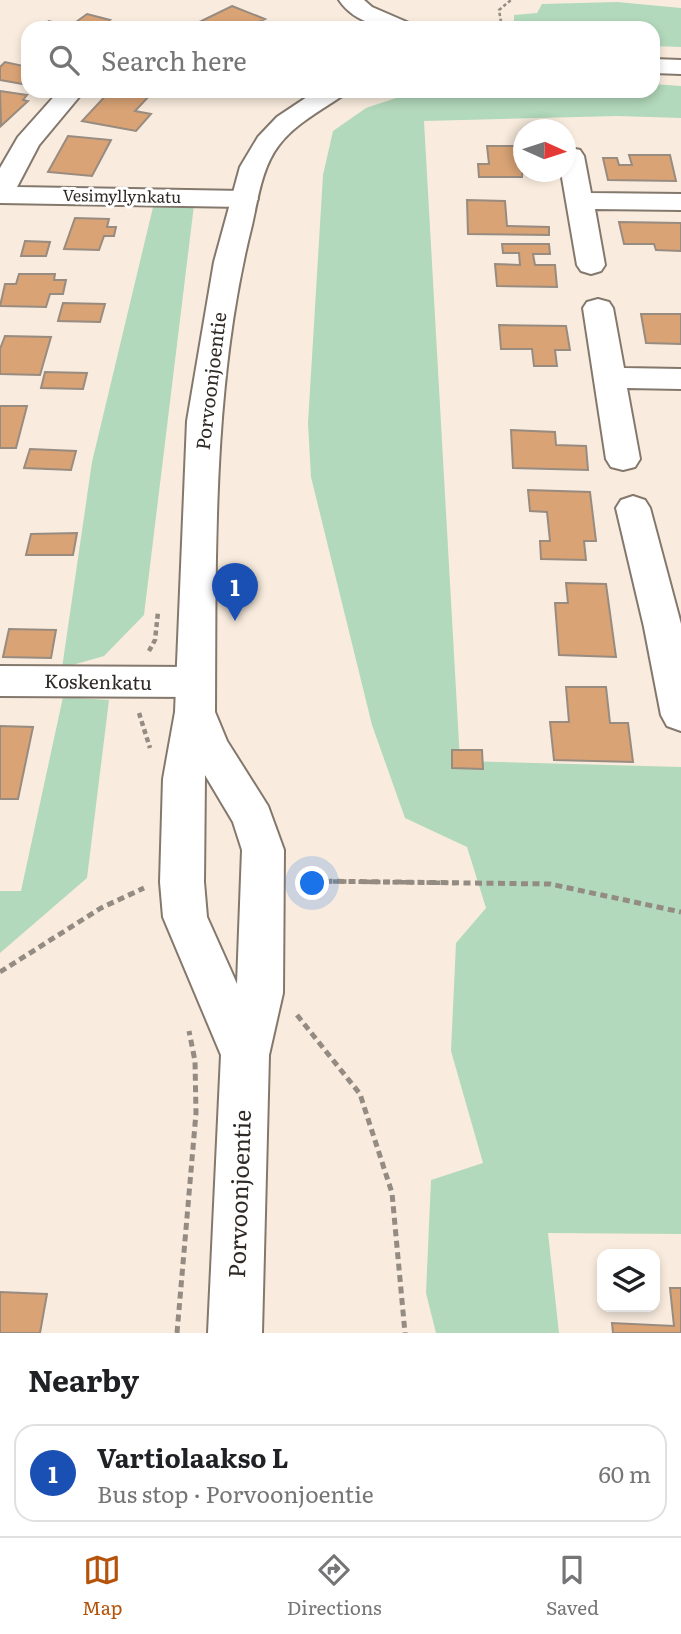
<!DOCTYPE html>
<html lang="en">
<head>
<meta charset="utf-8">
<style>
  body { margin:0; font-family:Literata,serif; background:#f2f2f2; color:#202124 }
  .controls { position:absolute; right:21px; bottom:21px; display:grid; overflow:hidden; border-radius:14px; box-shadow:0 4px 10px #0003 }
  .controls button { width:63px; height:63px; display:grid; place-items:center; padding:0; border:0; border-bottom:2px solid #e0e0e0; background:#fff; color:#202124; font:35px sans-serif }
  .compass { position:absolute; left:513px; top:119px; width:63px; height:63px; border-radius:50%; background:#fff; box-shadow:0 4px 10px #0003; rotate:93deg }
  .you { position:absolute; left:313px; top:884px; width:24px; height:24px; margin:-18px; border:5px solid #fff; border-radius:50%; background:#1a73e8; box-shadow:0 0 0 10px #1a73e833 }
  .badge { display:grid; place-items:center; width:46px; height:46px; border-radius:50%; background:#b45309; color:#fff; font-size:23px; font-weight:700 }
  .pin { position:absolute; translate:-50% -58px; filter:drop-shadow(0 2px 4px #0008) }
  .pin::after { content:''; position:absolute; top:37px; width:24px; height:21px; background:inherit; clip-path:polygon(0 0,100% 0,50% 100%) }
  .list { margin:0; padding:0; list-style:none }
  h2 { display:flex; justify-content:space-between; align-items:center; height:91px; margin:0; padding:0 28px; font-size:30px }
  h2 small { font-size:23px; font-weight:400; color:#757577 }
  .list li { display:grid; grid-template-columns:46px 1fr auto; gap:21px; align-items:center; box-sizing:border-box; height:98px; margin:0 14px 14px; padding:0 14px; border:2px solid #e0e0e0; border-radius:21px }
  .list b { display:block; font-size:26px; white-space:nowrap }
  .list p { margin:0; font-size:23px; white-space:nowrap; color:#757577 }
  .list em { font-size:23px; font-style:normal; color:#757577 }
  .icon { flex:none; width:38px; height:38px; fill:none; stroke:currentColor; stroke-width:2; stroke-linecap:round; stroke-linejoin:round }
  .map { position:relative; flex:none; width:681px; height:1333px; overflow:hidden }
  .search { position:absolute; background:#fff; box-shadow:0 4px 10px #0003; left:21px; right:21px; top:21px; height:77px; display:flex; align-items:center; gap:18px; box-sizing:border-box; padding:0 24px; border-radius:21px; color:#757577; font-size:26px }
  .sheet { height:203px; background:#fff }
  nav { display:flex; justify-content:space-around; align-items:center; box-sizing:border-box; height:98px; border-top:2px solid #e0e0e0; background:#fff; font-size:19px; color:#757577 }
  nav a { display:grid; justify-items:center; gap:4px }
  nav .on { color:#b45309 }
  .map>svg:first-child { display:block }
</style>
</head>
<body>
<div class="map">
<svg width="681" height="1333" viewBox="0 0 681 1333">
  <rect width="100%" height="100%" fill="#f9ecde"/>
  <path fill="#b2d9bb" d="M 617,2 L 681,8 L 681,47 L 653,46 L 653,28 L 538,26 L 514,28 L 514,15 L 537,13 L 542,4 Z
    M 653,84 L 681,86 L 681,118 L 617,116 L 424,121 L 460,761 L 681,767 L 681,1234 L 548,1233 L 559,1333 L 436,1333 L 426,1293 L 431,1180 L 483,1163 L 451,1051 L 456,943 L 486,908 L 467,847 L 405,818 L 372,725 L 311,477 L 308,423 L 323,175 L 333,131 L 366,108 L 417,91 L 653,91 Z
    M 154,203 L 194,205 L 144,615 L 104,656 L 62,668 L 92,462 Z
    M 63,697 L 109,700 L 87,878 L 0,953 L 0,891 L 21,891 Z"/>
  <path fill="#d9a375" stroke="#988b80" stroke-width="2" d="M 232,6 L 265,19 L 247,28 L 187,28 Z
    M 87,14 L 110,20 L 99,28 L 38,28 L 49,21 L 69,27 Z
    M 28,61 L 28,85 L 0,80 L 0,67 L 5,62 L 23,66 Z
    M 0,91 L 27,95 L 23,100 L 28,101 L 1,126 Z
    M 110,91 L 151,94 L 135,111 L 151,114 L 136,131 L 82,121 Z
    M 68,136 L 111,140 L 92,176 L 48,172 Z
    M 487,146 L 524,146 L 522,177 L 479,177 L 478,164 L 489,164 Z
    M 629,155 L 670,155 L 676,181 L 608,180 L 603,158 L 617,158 L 619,165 L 632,165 Z
    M 467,200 L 505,201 L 507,226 L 549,227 L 549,235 L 468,234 Z
    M 75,218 L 109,219 L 107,227 L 116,227 L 114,236 L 104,236 L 99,250 L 64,249 Z
    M 619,222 L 681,223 L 681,251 L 656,250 L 654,244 L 624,244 Z
    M 25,241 L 50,242 L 46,256 L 21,256 Z
    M 502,244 L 549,244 L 550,254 L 533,254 L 535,265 L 555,265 L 557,287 L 497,286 L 495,264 L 520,265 L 519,253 L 503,253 Z
    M 19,274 L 55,274 L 54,280 L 66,280 L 63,294 L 50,294 L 46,307 L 0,306 L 5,284 L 16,284 Z
    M 63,303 L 105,304 L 100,322 L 58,321 Z
    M 641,314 L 681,314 L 681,344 L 646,343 Z
    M 499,325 L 566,326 L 570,350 L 555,350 L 557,366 L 534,366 L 532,349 L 501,349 Z
    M 5,336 L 51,337 L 40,375 L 0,374 L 0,349 Z
    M 45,372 L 87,373 L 83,389 L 41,388 Z
    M 0,406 L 27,406 L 16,448 L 0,448 Z
    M 511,430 L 555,432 L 556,445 L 586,446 L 588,470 L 513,468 Z
    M 30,449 L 76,451 L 71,470 L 24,468 Z
    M 528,490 L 590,492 L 596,541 L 584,541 L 586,560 L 541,559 L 540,541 L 550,541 L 547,512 L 530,511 Z
    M 77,533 L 73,555 L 26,555 L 31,534 Z
    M 566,583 L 606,584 L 616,657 L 559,655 L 555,603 L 568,603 Z
    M 9,629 L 56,630 L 51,658 L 3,657 Z
    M 566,687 L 606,687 L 610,723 L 628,723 L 633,762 L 554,760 L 550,722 L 569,722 Z
    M 0,726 L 33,727 L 18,799 L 0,799 Z
    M 452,750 L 482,750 L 483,769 L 452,768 Z
    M 670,1288 L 681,1288 L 681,1333 L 613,1333 L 612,1323 L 674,1326 Z
    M 0,1292 L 47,1294 L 40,1333 L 0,1333 Z"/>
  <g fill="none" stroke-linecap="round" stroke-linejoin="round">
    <defs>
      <path id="minor" d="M 339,0 L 364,0 L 372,7 L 409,23 L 413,28 C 384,28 356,25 339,0 Z
        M 59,91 L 84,91 L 39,145 L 17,187 L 244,191 L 254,193 L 258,199 L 254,205 L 244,207 L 0,203 L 0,168 L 18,137 Z
        M 571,148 L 580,150 L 584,156 L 591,193 L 681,194 L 681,210 L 595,209 L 605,265 L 601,271 L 591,274 L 581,271 L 577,265 L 561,172 L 566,172 L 566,150 Z
        M 598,299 L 609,302 L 613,308 L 624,368 L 681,369 L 681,389 L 627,388 L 640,459 L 635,467 L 623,470 L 611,467 L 606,459 L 583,308 L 587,302 Z
        M 633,496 L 645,500 L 650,508 L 681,624 L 681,731 L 667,726 L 661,715 L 644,627 L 616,508 L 621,500 Z
        M 0,666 L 195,667 L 209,671 L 214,682 L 209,693 L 195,697 L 0,696 Z"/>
      <path id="tertiary" d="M 653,59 L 681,60 L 681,74 L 653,73 Z
        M 316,91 L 345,91 L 342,96 C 320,111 295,124 279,145 C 262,167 258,198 252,225 C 212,384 216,549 215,712 L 227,741 L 268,806 L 284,850 L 283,993 L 269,1055 L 262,1333 L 208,1333 L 221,1055 L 163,917 L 160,882 L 163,779 L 175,712 L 187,421 L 214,262 L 240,167 L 258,137 L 277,117 ZM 205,775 L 233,822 L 242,850 L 237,984 L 207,917 L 204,882 Z"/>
    </defs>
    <use href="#minor" stroke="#84786d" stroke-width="4"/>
    <use href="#tertiary" stroke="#84786d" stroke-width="4"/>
    <path stroke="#948b82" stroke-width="2.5" stroke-dasharray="3.5 2.5" stroke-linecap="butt" d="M 428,23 L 447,28
      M 502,28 L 499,10 L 511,0"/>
    <path stroke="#948b82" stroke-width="4.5" stroke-dasharray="5 3.5" stroke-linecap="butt" d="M 149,651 L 155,640 L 158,612
      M 139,713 L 150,748
      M 299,881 L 460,883"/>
    <path stroke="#948b82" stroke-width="5" stroke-dasharray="7 4.5" stroke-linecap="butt" d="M 314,881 L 550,884 L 681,912
      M 0,972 L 101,908 L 144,888
      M 297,1015 L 360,1094 L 392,1193 L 405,1333
      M 177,1333 L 196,1113 L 195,1061 L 189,1031"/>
    <use href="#minor" fill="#fff" fill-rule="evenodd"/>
    <use href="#tertiary" fill="#fff" fill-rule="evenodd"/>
  </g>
  <g text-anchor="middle" stroke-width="6" stroke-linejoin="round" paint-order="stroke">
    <g font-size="16" fill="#2f2a25" stroke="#fff">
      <text transform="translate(122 196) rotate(1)" y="6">Vesimyllynkatu</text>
    </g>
    <g font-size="19" fill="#2f2a25" stroke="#fff">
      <text transform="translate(211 381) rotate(-83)" y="7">Porvoonjoentie</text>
      <text transform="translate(98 682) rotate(1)" y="7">Koskenkatu</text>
    </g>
    <g font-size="23" fill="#2f2a25" stroke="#fff">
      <text transform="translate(240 1194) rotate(-88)" y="8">Porvoonjoentie</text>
    </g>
  </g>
</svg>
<div class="controls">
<button><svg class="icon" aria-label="layers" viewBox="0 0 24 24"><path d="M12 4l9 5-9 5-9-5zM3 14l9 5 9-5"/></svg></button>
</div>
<svg class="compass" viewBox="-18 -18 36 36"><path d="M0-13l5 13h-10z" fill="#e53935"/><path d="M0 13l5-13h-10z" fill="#757577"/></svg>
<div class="you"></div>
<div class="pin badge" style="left:235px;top:621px;background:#1a4fb4">1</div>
<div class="search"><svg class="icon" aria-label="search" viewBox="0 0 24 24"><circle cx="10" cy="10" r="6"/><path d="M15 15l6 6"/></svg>Search here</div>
</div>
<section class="sheet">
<h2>Nearby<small></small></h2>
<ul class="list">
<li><span class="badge" style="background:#1a4fb4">1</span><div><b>Vartiolaakso L</b><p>Bus stop · Porvoonjoentie</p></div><em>60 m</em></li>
</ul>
</section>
<nav>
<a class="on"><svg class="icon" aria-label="map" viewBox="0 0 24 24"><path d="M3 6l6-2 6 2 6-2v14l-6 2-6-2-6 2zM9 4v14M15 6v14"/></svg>Map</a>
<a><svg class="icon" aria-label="directions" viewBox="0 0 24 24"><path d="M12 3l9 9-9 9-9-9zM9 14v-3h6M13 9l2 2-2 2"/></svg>Directions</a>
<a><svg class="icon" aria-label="saved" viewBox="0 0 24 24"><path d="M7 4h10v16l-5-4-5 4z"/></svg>Saved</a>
</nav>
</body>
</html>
